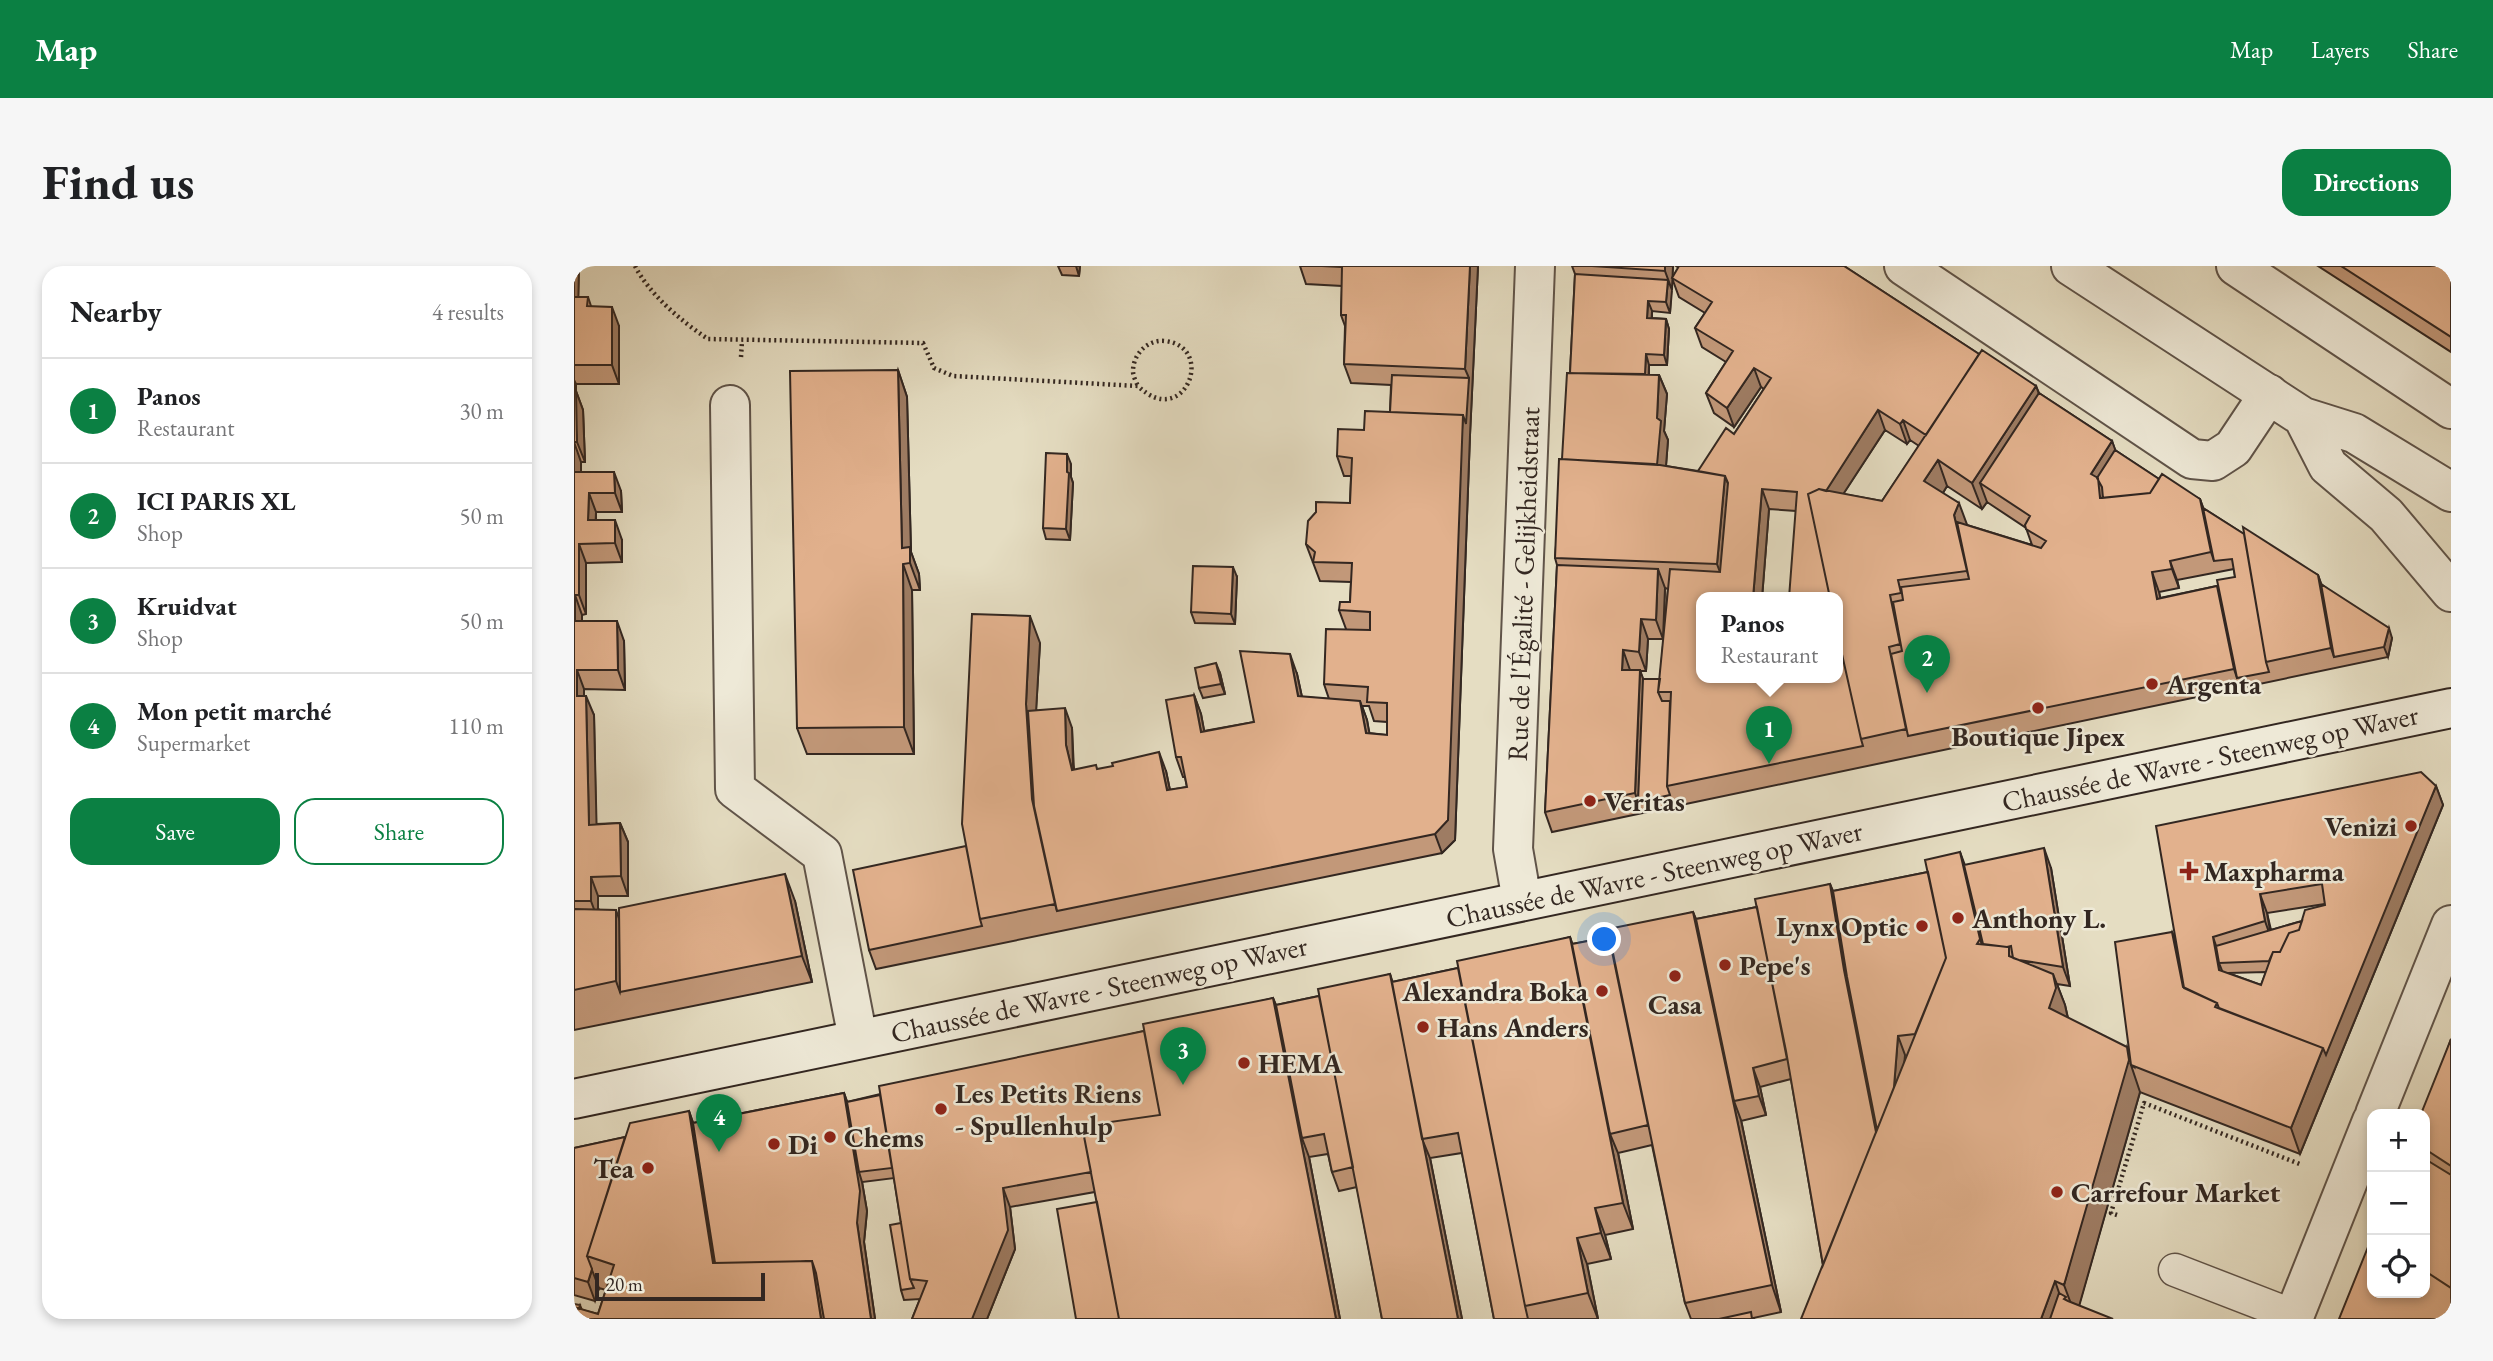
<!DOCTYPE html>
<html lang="en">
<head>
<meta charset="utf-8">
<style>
  body { margin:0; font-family:"EB Garamond",serif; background:#f6f6f6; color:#202124 }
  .controls { position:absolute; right:21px; bottom:21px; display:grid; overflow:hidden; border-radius:14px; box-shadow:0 4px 10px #0003 }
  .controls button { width:63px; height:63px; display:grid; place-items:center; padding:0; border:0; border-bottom:2px solid #e0e0e0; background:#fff; color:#202124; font:35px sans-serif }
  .scale { position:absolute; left:21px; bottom:18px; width:170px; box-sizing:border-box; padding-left:7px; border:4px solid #332721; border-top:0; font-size:19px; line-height:24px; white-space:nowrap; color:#332721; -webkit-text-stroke:5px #eee9d7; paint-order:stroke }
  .you { position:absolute; left:1031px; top:674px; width:24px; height:24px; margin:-18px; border:5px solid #fff; border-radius:50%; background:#1a73e8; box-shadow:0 0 0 10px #1a73e833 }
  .badge { display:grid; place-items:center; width:46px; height:46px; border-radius:50%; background:#0b8043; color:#fff; font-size:23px; font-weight:700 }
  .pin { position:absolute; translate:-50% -58px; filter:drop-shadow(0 2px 4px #0008) }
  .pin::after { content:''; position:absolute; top:37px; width:24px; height:21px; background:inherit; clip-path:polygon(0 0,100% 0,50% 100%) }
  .popup { position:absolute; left:1122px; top:326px; width:147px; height:91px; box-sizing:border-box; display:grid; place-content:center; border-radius:14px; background:#fff; filter:drop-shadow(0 2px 5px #0005); font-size:23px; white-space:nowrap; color:#757577 }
  .popup b { font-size:26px; color:#202124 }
  .popup::after { content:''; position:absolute; left:50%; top:100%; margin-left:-14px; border:14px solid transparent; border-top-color:#fff }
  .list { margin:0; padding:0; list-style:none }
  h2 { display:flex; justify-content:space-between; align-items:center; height:91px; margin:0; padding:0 28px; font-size:30px }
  h2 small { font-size:23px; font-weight:400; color:#757577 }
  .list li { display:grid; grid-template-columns:46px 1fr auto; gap:21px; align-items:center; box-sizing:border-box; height:105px; padding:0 28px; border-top:2px solid #e0e0e0 }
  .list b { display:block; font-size:26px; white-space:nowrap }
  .list p { margin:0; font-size:23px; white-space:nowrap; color:#757577 }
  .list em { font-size:23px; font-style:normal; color:#757577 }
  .actions { display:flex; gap:14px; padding:21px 28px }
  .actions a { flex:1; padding:16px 0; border:2px solid #0b8043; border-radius:21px; text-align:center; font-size:24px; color:#0b8043 }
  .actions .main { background:#0b8043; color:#fff }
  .icon { flex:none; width:38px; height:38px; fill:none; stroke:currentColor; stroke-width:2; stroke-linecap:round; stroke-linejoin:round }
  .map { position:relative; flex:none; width:1877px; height:1053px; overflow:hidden; border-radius:21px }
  header { display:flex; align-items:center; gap:42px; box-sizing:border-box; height:98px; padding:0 35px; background:#0b8043; color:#fff }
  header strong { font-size:33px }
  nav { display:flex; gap:38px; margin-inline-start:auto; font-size:24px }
  .intro { display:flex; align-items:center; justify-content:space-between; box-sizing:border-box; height:168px; padding:0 42px }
  h1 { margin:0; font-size:49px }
  .button { padding:18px 32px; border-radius:21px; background:#0b8043; color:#fff; font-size:24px; font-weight:700 }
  main { display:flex; gap:42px; padding:0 42px }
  aside { flex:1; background:#fff; border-radius:21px; box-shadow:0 4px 10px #0003 }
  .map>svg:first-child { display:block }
</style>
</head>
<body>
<header>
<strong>Map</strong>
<nav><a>Map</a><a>Layers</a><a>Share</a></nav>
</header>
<div class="intro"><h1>Find us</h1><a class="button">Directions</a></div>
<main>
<aside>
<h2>Nearby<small>4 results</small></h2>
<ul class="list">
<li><span class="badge">1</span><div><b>Panos</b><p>Restaurant</p></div><em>30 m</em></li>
<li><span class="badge">2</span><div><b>ICI PARIS XL</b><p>Shop</p></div><em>50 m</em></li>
<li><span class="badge">3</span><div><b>Kruidvat</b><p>Shop</p></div><em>50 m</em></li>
<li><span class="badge">4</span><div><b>Mon petit marché</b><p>Supermarket</p></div><em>110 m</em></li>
</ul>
<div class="actions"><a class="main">Save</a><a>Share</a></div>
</aside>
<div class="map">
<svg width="1877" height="1053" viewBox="0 0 1877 1053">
  <rect width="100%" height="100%" fill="#e5ddc2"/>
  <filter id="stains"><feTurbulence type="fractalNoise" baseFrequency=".00286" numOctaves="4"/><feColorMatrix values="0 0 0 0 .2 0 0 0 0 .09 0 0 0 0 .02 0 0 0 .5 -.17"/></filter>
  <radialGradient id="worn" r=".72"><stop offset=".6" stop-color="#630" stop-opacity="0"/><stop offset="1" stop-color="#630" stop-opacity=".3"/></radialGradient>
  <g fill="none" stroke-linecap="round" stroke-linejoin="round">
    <defs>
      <path id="service" d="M 1601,1004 L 1720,1050"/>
      <path id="minor" d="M 1330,0 L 1618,193 L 1639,195 L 1659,182 L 1695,128
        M 1662,0 L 1877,143
        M 156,139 L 161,523 L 248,588 L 284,773
        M 948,635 L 939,583 L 961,0
        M 1801,848 L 1877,659
        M 1719,1053 L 1798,855"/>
      <path id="tertiary" d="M 1497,0 L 1729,151 L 1780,167 L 1877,226
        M 1729,151 L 1754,200 L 1812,249 L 1877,326"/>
      <path id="secondary" d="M 0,833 L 1877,442"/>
    </defs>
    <use href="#service" stroke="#605449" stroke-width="35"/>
    <use href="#minor" stroke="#605449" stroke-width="42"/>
    <use href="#tertiary" stroke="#605449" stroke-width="42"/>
    <use href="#secondary" stroke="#332721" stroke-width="42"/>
    <path stroke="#332721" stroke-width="4.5" stroke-dasharray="2 3.5" stroke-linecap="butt" d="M 61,0 C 76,29 107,55 134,73 L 349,77 L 360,102 L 379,110 L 564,120 C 610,165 643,81 591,75 C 574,73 559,88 559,105 C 559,110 562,116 564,120
      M 167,91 L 168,75
      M 1543,949 L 1537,947 L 1570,837 L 1728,899"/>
    <use href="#service" stroke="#eee9d7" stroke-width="32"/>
    <use href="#minor" stroke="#eee9d7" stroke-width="38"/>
    <use href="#tertiary" stroke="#eee9d7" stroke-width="38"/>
    <use href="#secondary" stroke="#eee9d7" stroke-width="38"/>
  </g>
  <path fill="#c29879" stroke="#332721" stroke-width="2" fill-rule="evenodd" d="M 0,0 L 5,0 L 4,31 L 14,31 L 17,40 L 45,60 L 45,118 L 2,118 L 2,125 L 9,144 L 11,196 L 7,196 L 7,206 L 47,225 L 48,246 L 22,246 L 22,254 L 48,274 L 48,296 L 12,297 L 12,348 L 8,349 L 8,355 L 50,375 L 51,424 L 10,423 L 10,430 L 20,449 L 22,558 L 46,557 L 54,576 L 54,630 L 24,630 L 24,643 L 45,654 L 221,635 L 238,716 L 0,764 Z
    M 484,0 L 506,0 L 505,10 L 488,9 Z
    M 726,0 L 904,0 L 896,169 L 881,574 L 868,587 L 302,703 L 295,684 L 392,580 L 466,377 L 462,444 L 498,462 L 500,504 L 523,503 L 592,505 L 596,524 L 613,521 L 611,511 L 609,511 L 602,491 L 620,429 L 627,448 L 630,465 L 680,456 L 723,408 L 728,431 L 755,433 L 750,418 L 772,363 L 765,344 L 776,336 L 777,316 L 746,315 L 732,278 L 776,237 L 777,210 L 770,210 L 763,190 L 790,164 L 816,146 L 817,119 L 777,117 L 770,98 L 771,60 L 767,49 L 768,20 L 732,18 ZM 788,440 L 795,440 L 800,455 L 813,456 L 813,469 L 795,467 L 793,454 Z
    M 998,0 L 1099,0 L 1098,12 L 1105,2 L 1102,0 L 1270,0 L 1405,88 L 1462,120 L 1465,127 L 1538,175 L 1541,184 L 1585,213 L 1626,233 L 1629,242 L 1670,268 L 1744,309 L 1747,318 L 1818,372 L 1814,391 L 978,566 L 971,546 L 983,299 L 981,292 L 996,107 L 1001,8 ZM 1098,12 L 1105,31 L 1131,47 L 1121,62 L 1128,81 L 1152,96 L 1132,127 L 1140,147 L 1160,161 L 1187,121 L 1190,123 L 1160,168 L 1124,205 L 1092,200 L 1094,174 L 1090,165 L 1093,128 L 1085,109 L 1075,109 L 1075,99 L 1093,99 L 1095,63 L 1092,53 L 1078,52 L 1078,45 L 1096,47 ZM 1311,164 L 1333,178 L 1336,174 L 1345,180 L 1308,235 L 1269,228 ZM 1373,220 L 1408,243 L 1413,236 L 1452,262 L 1458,279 L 1393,259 L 1369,227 ZM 1195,243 L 1222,245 L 1263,412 L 1127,332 L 1188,332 ZM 1660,303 L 1661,311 L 1646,329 L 1643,320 L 1586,332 L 1585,326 L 1605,322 L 1603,314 ZM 1091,322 L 1094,323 L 1086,413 L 1069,413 L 1066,405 L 1072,405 L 1074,373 L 1089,373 Z
    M 1744,0 L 1877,0 L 1877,86 Z
    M 324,104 L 333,131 L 337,286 L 345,308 L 346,324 L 338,324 L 340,488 L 233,488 L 223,462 Z
    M 497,198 L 497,211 L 499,217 L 496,274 L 472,273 L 469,262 Z
    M 663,311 L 661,358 L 621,357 L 617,346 Z
    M 646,407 L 651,428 L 629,432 L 625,422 Z
    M 1862,520 L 1869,539 L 1726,888 L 1566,826 L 1505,1039 L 1249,999 L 1217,813 L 1186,821 L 1192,849 L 1167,855 L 1167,854 L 1207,1046 L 1179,1052 L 1180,1053 L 1117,1053 L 1111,1037 L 1078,879 L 1044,887 L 1059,963 L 1031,969 L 1037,993 L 1013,998 L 1024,1053 L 920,1053 L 888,887 L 856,892 L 888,1053 L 808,1053 L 783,921 L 765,925 L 758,906 L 754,888 L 735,891 L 766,1053 L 502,1053 L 523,936 L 521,926 L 436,941 L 441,983 L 413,1053 L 338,1053 L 346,1033 L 330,1034 L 327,1024 L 327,957 L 320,912 L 288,916 L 293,945 L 290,976 L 301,1053 L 0,1053 L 6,1039 L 8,1044 L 24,1048 L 32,1024 L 25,1022 L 21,1035 L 0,1029 L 0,1030 L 0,882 L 51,871 L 115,845 L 119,857 L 270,827 L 273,836 L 570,765 L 699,732 L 702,739 L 745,730 L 816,708 L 818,716 L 884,702 L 996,671 L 998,678 L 1035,671 L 1119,646 L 1122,653 L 1183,641 L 1256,618 L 1259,625 L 1354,606 L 1386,586 L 1390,599 L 1477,602 L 1496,720 L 1483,718 L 1491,739 L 1494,752 L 1555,786 L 1598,666 L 1603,679 ZM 1751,638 L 1751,639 L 1728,655 L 1697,664 L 1693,647 ZM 1692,706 L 1687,719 L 1654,707 Z
    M 1877,773 L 1877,1053 L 1851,1027 L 1851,848 Z"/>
  <path fill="#9e7c63" stroke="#332721" stroke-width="2" d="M 0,0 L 5,0 L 4,50 L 0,39 Z
    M 502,0 L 506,0 L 505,10 Z
    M 896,0 L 904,0 L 896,169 L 881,574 L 868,587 L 861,568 L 889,149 L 895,112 L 891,103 Z
    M 1091,0 L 1099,0 L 1098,24 L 1091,5 Z
    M 1094,14 L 1098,24 L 1096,47 L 1092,36 Z
    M 1074,35 L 1078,45 L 1077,62 L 1073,52 Z
    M 38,41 L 45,60 L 45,118 L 38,99 Z
    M 1092,53 L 1095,63 L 1093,99 L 1090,89 Z
    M 1072,88 L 1075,99 L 1074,128 L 1070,118 Z
    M 1180,102 L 1187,121 L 1160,161 L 1153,142 Z
    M 324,104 L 333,131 L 337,286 L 345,308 L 346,324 L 336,297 L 328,282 Z
    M 1085,109 L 1093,128 L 1090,165 L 1094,174 L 1090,225 L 1082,205 L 1083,152 Z
    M 0,114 L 2,118 L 2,125 L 9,144 L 11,196 L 3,176 L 0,140 Z
    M 1462,120 L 1472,147 L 1406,217 L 1413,236 L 1408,243 L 1398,217 Z
    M 1304,144 L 1311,164 L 1255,250 L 1248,230 Z
    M 1329,154 L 1336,174 L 1333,178 L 1326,158 Z
    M 1538,175 L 1545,194 L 1530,241 L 1517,208 Z
    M 0,176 L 7,196 L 7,226 L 0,207 Z
    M 493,188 L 497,198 L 497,211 L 499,217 L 496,274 L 492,263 Z
    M 1364,194 L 1373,220 L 1360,242 L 1350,215 Z
    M 40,206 L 47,225 L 48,246 L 41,227 Z
    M 1151,210 L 1161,236 L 1153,325 L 1143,298 Z
    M 1188,223 L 1195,243 L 1188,332 L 1179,332 Z
    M 15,227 L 22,246 L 21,273 L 14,254 Z
    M 1626,233 L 1633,252 L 1640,295 L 1637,286 Z
    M 1385,237 L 1395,264 L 1402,332 L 1393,305 L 1380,249 Z
    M 41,254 L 48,274 L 48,296 L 41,277 Z
    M 5,278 L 12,297 L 12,348 L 5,329 Z
    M 1596,295 L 1603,314 L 1605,322 L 1598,303 Z
    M 329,298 L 338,324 L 340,488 L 330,461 Z
    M 659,301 L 663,311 L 661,358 L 657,348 Z
    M 1084,303 L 1091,322 L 1089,373 L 1082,354 Z
    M 1578,306 L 1585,326 L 1591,352 L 1583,333 Z
    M 1744,309 L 1751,328 L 1760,391 L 1757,382 Z
    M 1643,320 L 1650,339 L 1663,412 L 1660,403 Z
    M 1,329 L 8,349 L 8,375 L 1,355 Z
    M 456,350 L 466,377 L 461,464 L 483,645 L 481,638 L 458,533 L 452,438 Z
    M 1067,353 L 1074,373 L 1072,405 L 1065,386 Z
    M 43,355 L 50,375 L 51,424 L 44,404 Z
    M 1815,362 L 1818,372 L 1814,391 L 1810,381 Z
    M 1049,384 L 1056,404 L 1048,404 Z
    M 716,388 L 723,408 L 732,450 L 724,430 Z
    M 642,397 L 646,407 L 651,428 L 647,418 Z
    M 3,404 L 10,423 L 10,449 L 3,430 Z
    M 1066,404 L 1073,424 L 1064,536 L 1061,527 Z
    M 620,429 L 627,448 L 634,485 L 627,466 Z
    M 12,430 L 20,449 L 23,578 L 15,559 Z
    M 786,435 L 793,454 L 799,486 L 792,467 Z
    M 491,442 L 498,462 L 499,499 L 505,524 L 498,504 L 492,479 Z
    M 585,486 L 592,505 L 600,544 L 593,524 Z
    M 1862,520 L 1869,539 L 1726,888 L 1717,862 L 1749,782 Z
    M 46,557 L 54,576 L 54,630 L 47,610 Z
    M 1470,582 L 1477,602 L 1496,720 L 1489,701 Z
    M 1386,586 L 1398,618 L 1410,685 L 1406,673 Z
    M 211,608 L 221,635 L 238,716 L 228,690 Z
    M 17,611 L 24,630 L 24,654 L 17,635 Z
    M 1256,618 L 1266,645 L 1320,821 L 1324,770 L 1331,789 L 1328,824 L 1260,1033 Z
    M 1686,628 L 1693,647 L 1698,675 L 1691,655 Z
    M 42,644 L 55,681 L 46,726 L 42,715 Z
    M 1119,646 L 1129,673 L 1160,835 L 1167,854 L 1207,1046 L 1198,1019 Z
    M 1598,666 L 1608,692 L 1611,729 L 1609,721 Z
    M 996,671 L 1006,698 L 1036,868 L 1044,887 L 1059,963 L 1049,937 Z
    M 1639,671 L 1646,691 L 1645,697 L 1649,707 L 1645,704 Z
    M 816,708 L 825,735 L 848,873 L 856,892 L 888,1053 L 884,1053 Z
    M 1479,708 L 1491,739 L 1494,753 L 1475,742 Z
    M 699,732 L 709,758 L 728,872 L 735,891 L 766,1053 L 762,1053 Z
    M 1553,781 L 1560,801 L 1557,799 L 1566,826 L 1502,1051 L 1490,1019 Z
    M 1179,802 L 1186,821 L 1192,849 L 1185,830 Z
    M 270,827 L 277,846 L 285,906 L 288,916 L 293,945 L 290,976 L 301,1053 L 297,1053 L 283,957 Z
    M 115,845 L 126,877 L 147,1009 L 139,997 Z
    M 429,922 L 436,941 L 441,983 L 413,1053 L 398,1053 Z
    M 1021,942 L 1031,969 L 1037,993 L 1027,967 Z
    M 1003,972 L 1013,998 L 1024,1053 L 1014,1027 Z
    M 238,995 L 250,1026 L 254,1053 L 247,1053 Z
    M 18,1004 L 25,1022 L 21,1035 L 14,1016 Z
    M 1481,1015 L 1492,1047 L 1490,1053 L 1467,1053 Z"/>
  <path fill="#e2b18d" stroke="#332721" stroke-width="2" fill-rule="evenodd" d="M 748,0 L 896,0 L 891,103 L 770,98 L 772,49 L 767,49 L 768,1 Z
    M 1018,0 L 1091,0 L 1091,5 Z
    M 1105,0 L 1270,0 L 1405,88 L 1352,169 L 1329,154 L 1326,158 L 1304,144 L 1252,225 L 1245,223 L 1234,228 L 1256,332 L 1215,332 L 1223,226 L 1188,223 L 1179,332 L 1127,332 L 1127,412 L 1263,412 L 1263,366 L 1287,473 L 1289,480 L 1093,520 L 1097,426 L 1084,426 L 1096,303 L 1146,306 L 1154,217 L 1151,210 L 1124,205 L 1152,162 L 1160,168 L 1197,112 L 1180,102 L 1153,142 L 1132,127 L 1159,85 L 1121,62 L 1138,36 L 1098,12 Z
    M 1767,0 L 1877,0 L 1877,71 Z
    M 1001,8 L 1094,14 L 1092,36 L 1074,35 L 1073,52 L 1092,53 L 1090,89 L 1072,88 L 1071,108 L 996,107 Z
    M 0,31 L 14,31 L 13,40 L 38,41 L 38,99 L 0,99 Z
    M 1408,84 L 1462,120 L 1398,217 L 1364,194 L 1350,215 L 1385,237 L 1380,249 L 1393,305 L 1324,314 L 1327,327 L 1316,329 L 1326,378 L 1315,381 L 1332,463 L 1287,473 L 1263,366 L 1263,332 L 1256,332 L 1234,228 L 1245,223 L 1308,235 Z
    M 324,104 L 328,282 L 336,281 L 336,297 L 329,298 L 330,461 L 223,462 L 216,105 Z
    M 993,107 L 1085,109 L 1083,152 L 1087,155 L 1083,199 L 988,193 Z
    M 818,109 L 895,112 L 892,158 L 889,149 L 816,146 Z
    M 0,125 L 2,125 L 3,176 L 0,176 L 0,185 Z
    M 1465,127 L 1538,175 L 1517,208 L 1524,212 L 1526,232 L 1576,227 L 1588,208 L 1626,233 L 1637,286 L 1596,295 L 1598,303 L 1578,306 L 1583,333 L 1643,320 L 1660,403 L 1334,470 L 1317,388 L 1328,385 L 1319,336 L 1329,334 L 1327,321 L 1395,313 L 1383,256 L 1467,282 L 1472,275 L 1452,263 L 1451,259 L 1456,250 L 1406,217 Z
    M 791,145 L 889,149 L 874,554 L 861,568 L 483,645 L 460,540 L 454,445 L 491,442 L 492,479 L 498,504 L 522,499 L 523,503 L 539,500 L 538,497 L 585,486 L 593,524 L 613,521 L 607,491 L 602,491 L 592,434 L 620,429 L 627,466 L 680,456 L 666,385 L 716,388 L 724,430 L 786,435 L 792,467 L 813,469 L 813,437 L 793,436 L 794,421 L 750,418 L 752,363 L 796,364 L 796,346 L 765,344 L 766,336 L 776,336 L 778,297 L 739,296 L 741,286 L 732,278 L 734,255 L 742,246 L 742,236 L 776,237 L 778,192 L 763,190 L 764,163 L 790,164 Z
    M 1541,184 L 1585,213 L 1576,227 L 1529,232 L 1528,221 L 1523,212 Z
    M 472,187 L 493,188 L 493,206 L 495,207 L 492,263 L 469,262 Z
    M 985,193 L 1080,198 L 1151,210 L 1143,298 L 981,292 Z
    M 0,206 L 40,206 L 41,227 L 15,227 L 14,254 L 41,254 L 41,277 L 5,278 L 5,329 L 1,329 L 1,355 L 43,355 L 44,404 L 3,404 L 3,430 L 12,430 L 15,559 L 46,557 L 47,610 L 17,611 L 17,635 L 0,635 Z
    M 1629,242 L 1670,268 L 1692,396 L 1695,406 L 1663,412 L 1643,314 L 1661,311 L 1658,293 L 1640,295 Z
    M 1669,261 L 1744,309 L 1757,382 L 1692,396 Z
    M 983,299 L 1084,303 L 1082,354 L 1067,353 L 1065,386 L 1049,384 L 1048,404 L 1066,404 L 1061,527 L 971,546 Z
    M 619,300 L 659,301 L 657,348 L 617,346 Z
    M 1747,318 L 1815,362 L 1810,381 L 1760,391 Z
    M 398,348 L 456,350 L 452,438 L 458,533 L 481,638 L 406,653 L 388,558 Z
    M 642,397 L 647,418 L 625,422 L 621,402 Z
    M 1069,413 L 1086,413 L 1084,426 L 1088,435 L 1096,435 L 1093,520 L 1096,529 L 1064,536 Z
    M 1847,506 L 1862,520 L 1752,789 L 1749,782 L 1645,742 L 1643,737 L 1610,722 L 1582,560 ZM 1748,618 L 1751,639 L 1731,644 L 1725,664 L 1715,667 L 1706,686 L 1699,686 L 1687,719 L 1645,704 L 1639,671 L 1691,655 L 1686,628 Z
    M 392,580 L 406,653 L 408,660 L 295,684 L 279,604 Z
    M 1470,582 L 1489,701 L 1445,694 L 1439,692 L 1437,680 L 1433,681 L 1409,678 L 1390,599 Z
    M 1386,586 L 1406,673 L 1403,678 L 1435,681 L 1435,690 L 1479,708 L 1482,722 L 1475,742 L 1553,781 L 1555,794 L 1490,1019 L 1481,1015 L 1467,1053 L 1227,1053 L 1372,692 L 1351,594 Z
    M 1354,606 L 1372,692 L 1341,768 L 1324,770 L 1320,821 L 1303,864 L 1273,711 L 1259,625 Z
    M 211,608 L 228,690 L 46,726 L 45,642 Z
    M 1256,618 L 1270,704 L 1302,866 L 1249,999 L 1212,785 L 1181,633 Z
    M 1183,641 L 1213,793 L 1179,802 L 1185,830 L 1160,835 L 1122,653 Z
    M 0,643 L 42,644 L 42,715 L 0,724 Z
    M 1119,646 L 1198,1019 L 1111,1037 L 1034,663 Z
    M 1728,655 L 1725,664 L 1715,667 L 1706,686 L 1699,686 L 1695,695 L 1645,697 L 1642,680 Z
    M 1598,666 L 1609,721 L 1643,737 L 1641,741 L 1749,782 L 1717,862 L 1557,799 L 1541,676 Z
    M 996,671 L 1049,937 L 1021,942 L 1027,967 L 1003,972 L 1014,1027 L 951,1040 L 883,695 Z
    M 1035,671 L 1074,859 L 1036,868 L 998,678 Z
    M 884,702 L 951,1040 L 954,1053 L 920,1053 L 884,867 L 848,873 L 818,716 Z
    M 816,708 L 884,1053 L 808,1053 L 744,723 Z
    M 745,730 L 779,901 L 758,906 L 750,868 L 728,872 L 702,739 Z
    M 699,732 L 762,1053 L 545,1053 L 508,860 L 586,849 L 569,758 Z
    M 570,765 L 586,849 L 508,860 L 517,906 L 429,922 L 434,964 L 398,1053 L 338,1053 L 353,1015 L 336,1013 L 305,820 Z
    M 1877,773 L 1877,900 L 1851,883 L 1851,848 L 1847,848 Z
    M 270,827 L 286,925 L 283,957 L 297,1053 L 250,1053 L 242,1007 L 238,995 L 141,997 L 119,857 Z
    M 306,829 L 318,902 L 285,906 L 273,836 Z
    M 115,845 L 139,997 L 238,995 L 247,1053 L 0,1053 L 0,1041 L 24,1048 L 40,999 L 13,990 L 56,857 Z
    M 51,871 L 13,990 L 18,1003 L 14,1016 L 0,1012 L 0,882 Z
    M 1851,893 L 1877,909 L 1877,1022 L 1851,1005 Z
    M 523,936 L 545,1053 L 502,1053 L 483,943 Z
    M 327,957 L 336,1013 L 340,1022 L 327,1024 L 316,959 Z
    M 1798,971 L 1798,1027 L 1851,1027 L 1851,1005 L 1877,1022 L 1877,1053 L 1765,1053 Z
    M 1485,1027 L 1492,1031 L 1490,1033 L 1494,1035 L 1539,1053 L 1476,1053 Z
    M 0,1038 L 6,1039 L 5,1043 L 0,1041 Z
    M 1177,1046 L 1178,1053 L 1145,1053 Z"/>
  <g fill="#8f2418" stroke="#eee9d7" stroke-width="2.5">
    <circle cx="1578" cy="418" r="7"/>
    <circle cx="1464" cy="442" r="7"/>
    <circle cx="1016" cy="535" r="7"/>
    <circle cx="1837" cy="560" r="7"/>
    <path d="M1611.5 594.5h7v7h7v7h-7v7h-7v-7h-7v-7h7z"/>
    <circle cx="1384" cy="652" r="7"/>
    <circle cx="1348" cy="660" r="7"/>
    <circle cx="1151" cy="699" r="7"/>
    <circle cx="1101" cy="710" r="7"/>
    <circle cx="1028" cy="725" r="7"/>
    <circle cx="849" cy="761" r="7"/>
    <circle cx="670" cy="797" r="7"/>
    <circle cx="367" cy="843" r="7"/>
    <circle cx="256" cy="871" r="7"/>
    <circle cx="200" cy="878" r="7"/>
    <circle cx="74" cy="902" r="7"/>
    <circle cx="1483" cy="926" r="7"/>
  </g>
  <g text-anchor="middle" stroke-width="5" stroke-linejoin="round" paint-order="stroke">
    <g font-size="28" fill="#332721" stroke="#eee9d7">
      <text transform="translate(949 318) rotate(-88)" y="10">Rue de l'Égalité - Gelijkheidstraat</text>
      <text transform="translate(1636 492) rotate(-12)" y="10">Chaussée de Wavre - Steenweg op Waver</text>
      <text transform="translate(1080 608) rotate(-12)" y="10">Chaussée de Wavre - Steenweg op Waver</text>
      <text transform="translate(525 723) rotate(-12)" y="10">Chaussée de Wavre - Steenweg op Waver</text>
    </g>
    <g font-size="28" font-weight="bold" fill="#332721" stroke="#eee9d7" text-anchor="start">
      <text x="1592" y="428">Argenta</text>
      <text x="1464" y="480" text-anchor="middle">Boutique Jipex</text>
      <text x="1030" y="545">Veritas</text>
      <text x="1823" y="570" text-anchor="end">Venizi</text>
      <text x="1629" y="615">Maxpharma</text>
      <text x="1398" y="662">Anthony L.</text>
      <text x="1334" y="670" text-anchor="end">Lynx Optic</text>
      <text x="1165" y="709">Pepe's</text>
      <text x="1014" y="735" text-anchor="end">Alexandra Boka</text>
      <text x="1101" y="748" text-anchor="middle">Casa</text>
      <text x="863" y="771">Hans Anders</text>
      <text x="684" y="807">HEMA</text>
      <text x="381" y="837">Les Petits Riens<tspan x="381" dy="32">- Spullenhulp</tspan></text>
      <text x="270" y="881">Chems</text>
      <text x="214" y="888">Di</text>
      <text x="60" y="912" text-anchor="end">Tea</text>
      <text x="1497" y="936">Carrefour Market</text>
    </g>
  </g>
  <rect width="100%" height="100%" filter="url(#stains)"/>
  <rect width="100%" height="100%" fill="url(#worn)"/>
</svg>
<div class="controls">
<button>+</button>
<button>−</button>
<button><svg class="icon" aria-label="locate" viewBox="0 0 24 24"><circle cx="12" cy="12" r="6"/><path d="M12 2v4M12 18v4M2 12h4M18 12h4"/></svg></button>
</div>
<div class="scale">20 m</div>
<div class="you"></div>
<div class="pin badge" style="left:1195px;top:498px">1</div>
<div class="popup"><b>Panos</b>Restaurant</div>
<div class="pin badge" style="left:1353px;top:427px">2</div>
<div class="pin badge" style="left:609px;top:819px">3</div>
<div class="pin badge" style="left:145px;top:886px">4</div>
</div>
</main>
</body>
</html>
